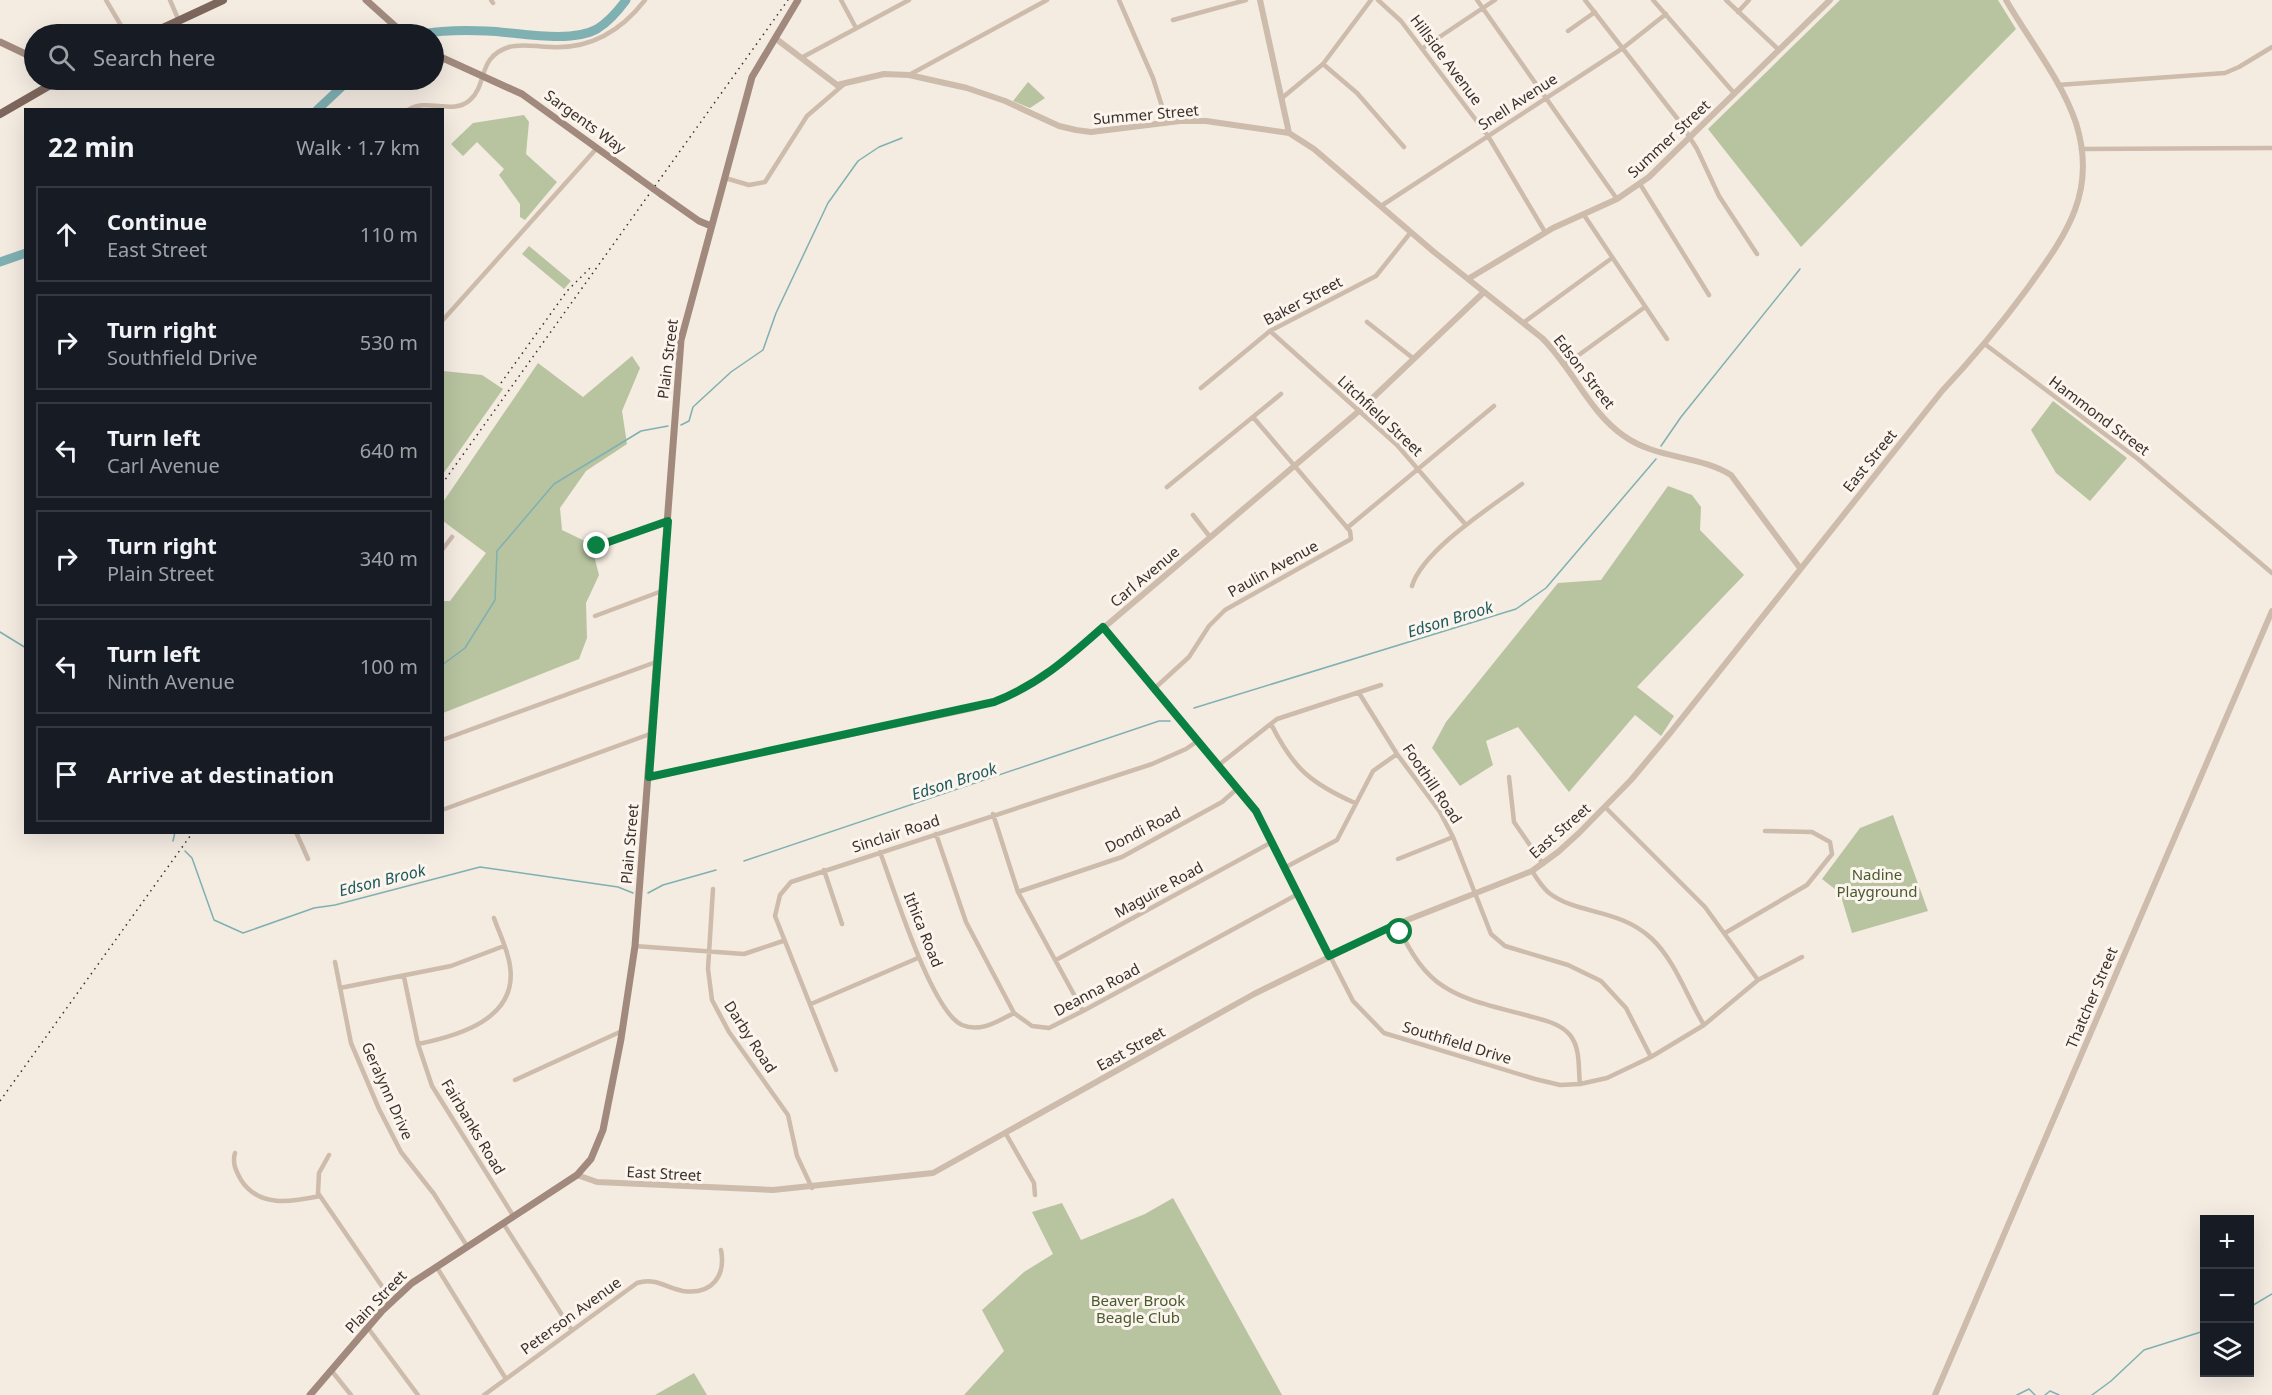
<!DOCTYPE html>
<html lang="en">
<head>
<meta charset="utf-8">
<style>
  body { margin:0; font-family:"Noto Sans",sans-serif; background:#20242c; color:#f1f3f6 }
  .controls { position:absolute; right:18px; bottom:18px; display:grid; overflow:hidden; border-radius:0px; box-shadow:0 6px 24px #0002 }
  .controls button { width:54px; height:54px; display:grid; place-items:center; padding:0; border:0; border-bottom:2px solid #363941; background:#171b24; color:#f1f3f6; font:30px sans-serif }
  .stop { position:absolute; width:18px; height:18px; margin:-14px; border:4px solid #0b8043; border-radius:50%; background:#fff }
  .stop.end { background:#0b8043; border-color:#fff; box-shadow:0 2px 6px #0008 }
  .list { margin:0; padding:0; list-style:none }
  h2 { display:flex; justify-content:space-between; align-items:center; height:78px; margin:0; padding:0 24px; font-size:26px }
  h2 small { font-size:20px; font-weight:400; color:#9ea1a6 }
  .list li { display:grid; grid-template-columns:39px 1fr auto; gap:18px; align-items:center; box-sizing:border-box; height:96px; margin:0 12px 12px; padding:0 12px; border:2px solid #363941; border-radius:0px }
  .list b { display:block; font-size:22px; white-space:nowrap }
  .list p { margin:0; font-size:20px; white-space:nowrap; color:#9ea1a6 }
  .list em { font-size:20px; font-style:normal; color:#9ea1a6 }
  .icon { flex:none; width:33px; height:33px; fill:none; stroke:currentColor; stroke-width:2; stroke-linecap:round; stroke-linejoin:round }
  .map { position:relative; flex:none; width:2272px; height:1395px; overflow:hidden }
  .search { position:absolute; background:#171b24; box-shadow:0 6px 24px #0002; left:24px; top:24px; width:420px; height:66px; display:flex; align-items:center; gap:15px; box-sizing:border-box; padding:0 21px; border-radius:33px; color:#9ea1a6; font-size:22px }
  .panel { position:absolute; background:#171b24; box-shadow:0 6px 24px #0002; left:24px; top:108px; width:420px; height:726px; border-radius:0px }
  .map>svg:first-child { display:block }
</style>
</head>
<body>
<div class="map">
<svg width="2272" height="1395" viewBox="0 0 2272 1395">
  <rect width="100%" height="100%" fill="#f4ebe1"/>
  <path fill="#b8c4a0" d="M 1840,0 L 1998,0 L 2016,29 L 1801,247 L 1708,129 Z
    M 1028,82 L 1045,98 L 1030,108 L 1013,101 Z
    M 524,115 L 529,122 L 526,154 L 557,182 L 525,220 L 520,217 L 520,204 L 499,175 L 504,169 L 477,142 L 463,156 L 451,144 L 473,123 Z
    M 529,246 L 571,281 L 564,289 L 522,254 Z
    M 632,356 L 640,368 L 622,411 L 627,444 L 586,471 L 560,508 L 562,530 L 591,544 L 599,575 L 586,603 L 587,638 L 579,659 L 443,713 L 443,601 L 450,601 L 486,553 L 443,521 L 443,502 L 538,363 L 583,397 Z
    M 443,371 L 482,375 L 503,389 L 443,474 Z
    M 2053,401 L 2127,458 L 2090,501 L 2056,473 L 2031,430 Z
    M 1668,486 L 1692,495 L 1701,507 L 1700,530 L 1744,575 L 1637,687 L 1674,716 L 1661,736 L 1635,715 L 1569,792 L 1518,727 L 1486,741 L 1493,765 L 1460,786 L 1432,748 L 1446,722 L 1558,583 L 1601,580 Z
    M 1893,815 L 1928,911 L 1852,933 L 1840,893 L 1822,879 L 1860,828 Z
    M 1173,1198 L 1282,1395 L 964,1395 L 1004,1351 L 982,1310 L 1024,1272 L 1053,1254 L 1032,1212 L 1062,1203 L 1081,1240 L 1145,1214 Z
    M 694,1373 L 707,1395 L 655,1395 Z"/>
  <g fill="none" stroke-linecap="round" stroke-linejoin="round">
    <path stroke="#7fb0b2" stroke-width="1.5" d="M 681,425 L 689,421 L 693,407 L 731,372 L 763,350 L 776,313 L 828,203 L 858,161 L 879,147 L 902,138
      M 1661,446 L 1681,417 L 1800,269
      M 0,632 L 26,648
      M 442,665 L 465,648 L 495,600 L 497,551 L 554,484 L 641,431 L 668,426
      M 1194,708 L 1516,609 L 1546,588 L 1656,459
      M 173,841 L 175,832
      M 185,851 L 192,858 L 214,920 L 243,933 L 314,908 L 335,905 L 480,867 L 618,887 L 633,893
      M 744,861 L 1159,721 L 1170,721
      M 648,893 L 663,885 L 716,870
      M 2250,1307 L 2272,1294
      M 2017,1395 L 2029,1389 L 2035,1395
      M 2045,1395 L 2050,1391 L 2059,1395
      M 2092,1395 L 2111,1381 L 2144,1350 L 2204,1331"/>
    <path stroke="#7fb0b2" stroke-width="9" d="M 422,34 C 443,30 465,30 487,31 C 516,32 570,44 597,29 C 608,22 618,11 626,0
      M 317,110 L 349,80
      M 0,262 L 26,253"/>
    <path stroke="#cdbbac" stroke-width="4.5" d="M 106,0 L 126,34
      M 170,0 L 179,21
      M 491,0 L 493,3
      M 841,0 L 856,28
      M 1119,0 L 1153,78 L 1167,122
      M 1378,0 L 1401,21 L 1488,136 L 1545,232
      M 1477,0 L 1617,199
      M 1585,0 L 1680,122 L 1697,149 L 1719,196 L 1757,254
      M 1653,0 L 1734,93
      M 1726,0 L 1779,50
      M 1738,12 L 1749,0
      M 1173,20 L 1246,0
      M 1568,31 L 1595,12
      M 1423,48 L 1495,0
      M 801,58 L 909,0
      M 1323,64 L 1357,93 L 1404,147
      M 909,75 L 1047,0
      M 2058,85 L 2225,73 L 2239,67 L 2272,47
      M 1282,98 L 1323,64 L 1371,0
      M 408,110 C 428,97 452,116 470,100 C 488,84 477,57 509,47 C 522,43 537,47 551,47 C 591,49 621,31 645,0
      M 2081,149 L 2272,148
      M 725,178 L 749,185 L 765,182 L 807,116 L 843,85
      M 1640,184 L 1709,295
      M 1381,206 L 1623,48 L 1666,14
      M 1584,215 L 1667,339
      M 442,321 L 597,148
      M 1367,322 L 1414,359
      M 1523,323 L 1612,258
      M 1270,331 L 1397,445 L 1466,525
      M 1986,345 L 2138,459 L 2272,573
      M 1565,365 L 1645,307
      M 1201,388 L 1270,331 L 1376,276 L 1411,232
      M 1167,487 L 1281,394
      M 1193,515 L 1210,537
      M 1347,528 L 1494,406
      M 597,547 L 668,521
      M 442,550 L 452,537
      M 1412,586 C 1423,550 1491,507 1522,484
      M 595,616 L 662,591
      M 1103,627 L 1256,811 L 1353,1001 L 1384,1033 L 1535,1079 L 1560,1085 L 1580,1084 L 1607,1078 L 1651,1057 L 1704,1025 L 1758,980 L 1802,957
      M 1155,688 L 1189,657 L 1209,626 L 1225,610 L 1351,539 L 1350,531 L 1253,417
      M 1359,693 L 1397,754 L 1440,812 L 1453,837 L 1491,934 L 1505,946 L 1568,965 L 1601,981 L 1626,1008 L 1651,1057
      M 1271,724 C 1293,768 1310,783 1355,803
      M 442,740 L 656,662
      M 1220,764 L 1277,719 L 1381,685
      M 1509,777 L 1514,822 L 1543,864
      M 1605,807 L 1705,907 L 1758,980
      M 442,810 L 650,734
      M 993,814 L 1018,892 L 1083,1011
      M 296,832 L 308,859
      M 936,834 L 966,922 L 1014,1013 L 1032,1026 L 1049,1028 L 1083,1011 L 1298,894
      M 880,852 C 893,886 931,1011 962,1025 C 981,1033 998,1021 1014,1013
      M 1398,859 L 1453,837
      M 1286,867 L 1337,840 L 1373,771 L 1397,754
      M 824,870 L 842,924
      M 1532,871 C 1537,879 1542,887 1549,893 C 1578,915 1618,908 1651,938 C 1675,960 1687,997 1704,1025
      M 713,889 L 708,969 L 712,1000 L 729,1032 L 788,1115 L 797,1156 L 812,1188
      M 1018,892 L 1122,857 L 1222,802 L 1238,788
      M 1397,924 C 1429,995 1458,997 1529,1016 C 1543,1020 1560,1023 1570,1035 C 1581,1049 1578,1068 1580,1084
      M 1725,933 L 1807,885 L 1832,854 L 1830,842 L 1812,832 L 1765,831
      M 635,946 L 744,954 L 783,941
      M 1056,960 L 1272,842
      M 335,962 L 351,1043 L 379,1109 L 401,1152 L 434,1194 L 467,1246
      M 404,977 L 418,1044 L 432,1086 L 514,1217
      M 340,988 L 451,966 L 504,946
      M 811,1004 L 918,958
      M 418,1044 C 458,1036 518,1019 510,966 C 508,950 499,933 494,918
      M 836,1070 L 775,916 L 780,895 L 791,882 L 1152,764 L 1186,749 L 1199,740
      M 515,1080 L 622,1031
      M 1006,1134 L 1034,1183 L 1035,1195
      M 235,1153 C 232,1163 236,1171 241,1180 C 259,1208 291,1202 320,1196
      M 329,1155 L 319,1173 L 318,1193 L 392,1301
      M 503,1223 L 571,1329
      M 436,1266 L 506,1379
      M 368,1328 L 418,1395
      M 331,1370 L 351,1395
      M 484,1395 L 637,1283 C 656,1277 666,1288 683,1291 C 712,1295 726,1276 721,1250"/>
    <path stroke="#cdbbac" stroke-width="6" d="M 1260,0 L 1289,133
      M 775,38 L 837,85 L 884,74 L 909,75 L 967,88 L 1005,101 L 1059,126 L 1076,130 L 1091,132 L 1180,121 L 1206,121 L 1289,133 L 1314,149 L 1434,252 L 1542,338 C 1572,367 1589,412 1624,436 C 1656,459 1699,455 1731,475 L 1800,568
      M 1468,279 L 1553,228 L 1617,199 L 1649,177 L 1830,0
      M 649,777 L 974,708 L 1018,692 L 1061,664 L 1359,411 L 1484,292
      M 577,1175 L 597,1182 L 773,1190 L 933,1173 L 1254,994 L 1397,924 L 1532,871 L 1558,852 L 1579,833 L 1631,780 L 1671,732 L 1942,391 C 1974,357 1999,327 2027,289 C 2065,236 2098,193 2076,123 C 2061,79 2029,40 2006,0
      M 1935,1395 L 2272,611"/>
    <path stroke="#a18a7d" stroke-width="7" d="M 366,0 L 404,34
      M 0,42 L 34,58
      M 434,54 L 522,94 L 637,177
      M 662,195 L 699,221 L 711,226
      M 310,1395 L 382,1311 L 412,1283 L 577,1175 L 591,1159 L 603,1130 L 621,1039 L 635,946 L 681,340 L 752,77 L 798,0"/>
    <path stroke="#7d675c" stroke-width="8" d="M 150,34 L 223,0
      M 0,114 L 59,80"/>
    <path stroke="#3b302b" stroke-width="1.5" stroke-dasharray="1.5 4.5" stroke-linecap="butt" d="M 501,383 L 567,291 L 592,266
      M 442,484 L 788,0
      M 0,1101 L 193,832"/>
    <path stroke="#a18a7d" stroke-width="7" d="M 637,177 L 662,195"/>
  </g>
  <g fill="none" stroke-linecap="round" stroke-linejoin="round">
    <path stroke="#0b8043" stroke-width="8" d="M 597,546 L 668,521 L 649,777 L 994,702 C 1039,684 1067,659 1103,627 L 1256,811 L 1329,956 L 1397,924 L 1400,932"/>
  </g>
  <g text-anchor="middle" stroke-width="6" stroke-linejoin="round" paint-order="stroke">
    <g font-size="15" fill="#3b302b" stroke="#fbf5ee">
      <text transform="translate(1446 60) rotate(53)" y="5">Hillside Avenue</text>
      <text transform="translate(1518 102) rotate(-33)" y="5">Snell Avenue</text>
      <text transform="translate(1146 115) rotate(-5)" y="5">Summer Street</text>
      <text transform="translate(585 122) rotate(36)" y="5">Sargents Way</text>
      <text transform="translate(1669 139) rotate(-43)" y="5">Summer Street</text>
      <text transform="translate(1303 301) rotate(-28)" y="5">Baker Street</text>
      <text transform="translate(668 359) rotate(-83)" y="5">Plain Street</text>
      <text transform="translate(1584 372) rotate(52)" y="5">Edson Street</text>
      <text transform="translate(1380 416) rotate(43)" y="5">Litchfield Street</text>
      <text transform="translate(2099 416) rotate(37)" y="5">Hammond Street</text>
      <text transform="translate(1870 461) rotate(-51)" y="5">East Street</text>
      <text transform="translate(1273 569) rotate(-29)" y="5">Paulin Avenue</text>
      <text transform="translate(1145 577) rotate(-40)" y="5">Carl Avenue</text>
      <text transform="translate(1432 784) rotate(56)" y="5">Foothill Road</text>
      <text transform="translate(1143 830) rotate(-27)" y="5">Dondi Road</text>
      <text transform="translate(1560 831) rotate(-41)" y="5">East Street</text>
      <text transform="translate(896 834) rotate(-18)" y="5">Sinclair Road</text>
      <text transform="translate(630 844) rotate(-85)" y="5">Plain Street</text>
      <text transform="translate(1159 890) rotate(-29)" y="5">Maguire Road</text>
      <text transform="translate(923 930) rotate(68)" y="5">Ithica Road</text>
      <text transform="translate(1097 990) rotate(-28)" y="5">Deanna Road</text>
      <text transform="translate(2092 998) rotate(-67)" y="5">Thatcher Street</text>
      <text transform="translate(750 1037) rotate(57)" y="5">Darby Road</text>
      <text transform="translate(1457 1043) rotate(17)" y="5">Southfield Drive</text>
      <text transform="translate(1131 1049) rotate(-29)" y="5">East Street</text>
      <text transform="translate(387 1091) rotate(66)" y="5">Geralynn Drive</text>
      <text transform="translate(473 1127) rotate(59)" y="5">Fairbanks Road</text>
      <text transform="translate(664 1174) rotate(3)" y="5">East Street</text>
      <text transform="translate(376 1302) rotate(-46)" y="5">Plain Street</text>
      <text transform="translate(571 1316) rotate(-36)" y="5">Peterson Avenue</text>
    </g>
    <g font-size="15" fill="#4a5a2e" stroke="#fbf5ee">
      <text x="1877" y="880">Nadine<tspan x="1877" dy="17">Playground</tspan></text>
      <text x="1138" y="1306">Beaver Brook<tspan x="1138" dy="17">Beagle Club</tspan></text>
    </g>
    <g font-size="16" font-style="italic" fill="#1f5a5e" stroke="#fbf5ee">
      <text transform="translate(1450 619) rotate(-17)" y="6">Edson Brook</text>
      <text transform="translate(954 781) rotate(-18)" y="6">Edson Brook</text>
      <text transform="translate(382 880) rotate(-14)" y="6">Edson Brook</text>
    </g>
  </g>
</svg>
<div class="controls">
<button>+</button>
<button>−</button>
<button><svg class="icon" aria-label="layers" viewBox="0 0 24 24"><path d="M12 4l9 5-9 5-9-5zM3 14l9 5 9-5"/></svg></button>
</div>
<div class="stop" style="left:1400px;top:932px"></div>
<div class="stop end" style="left:597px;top:546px"></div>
<div class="search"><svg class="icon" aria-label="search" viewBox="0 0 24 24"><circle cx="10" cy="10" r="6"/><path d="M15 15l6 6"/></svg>Search here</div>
<section class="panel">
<h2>22 min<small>Walk · 1.7 km</small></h2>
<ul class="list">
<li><svg class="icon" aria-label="ahead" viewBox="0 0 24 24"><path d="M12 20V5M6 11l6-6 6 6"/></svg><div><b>Continue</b><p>East Street</p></div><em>110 m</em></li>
<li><svg class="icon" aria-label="right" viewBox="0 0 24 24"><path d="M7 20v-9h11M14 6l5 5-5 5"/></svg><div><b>Turn right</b><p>Southfield Drive</p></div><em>530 m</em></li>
<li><svg class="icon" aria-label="left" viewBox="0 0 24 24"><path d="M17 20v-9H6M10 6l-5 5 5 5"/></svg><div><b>Turn left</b><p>Carl Avenue</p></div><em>640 m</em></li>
<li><svg class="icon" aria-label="right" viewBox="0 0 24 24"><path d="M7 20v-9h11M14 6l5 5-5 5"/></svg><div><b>Turn right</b><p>Plain Street</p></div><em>340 m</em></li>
<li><svg class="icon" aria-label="left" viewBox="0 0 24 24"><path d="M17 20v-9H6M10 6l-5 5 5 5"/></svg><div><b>Turn left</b><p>Ninth Avenue</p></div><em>100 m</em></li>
<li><svg class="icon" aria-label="arrive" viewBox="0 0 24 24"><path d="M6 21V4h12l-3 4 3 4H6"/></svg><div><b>Arrive at destination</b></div></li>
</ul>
</section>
</div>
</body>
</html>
